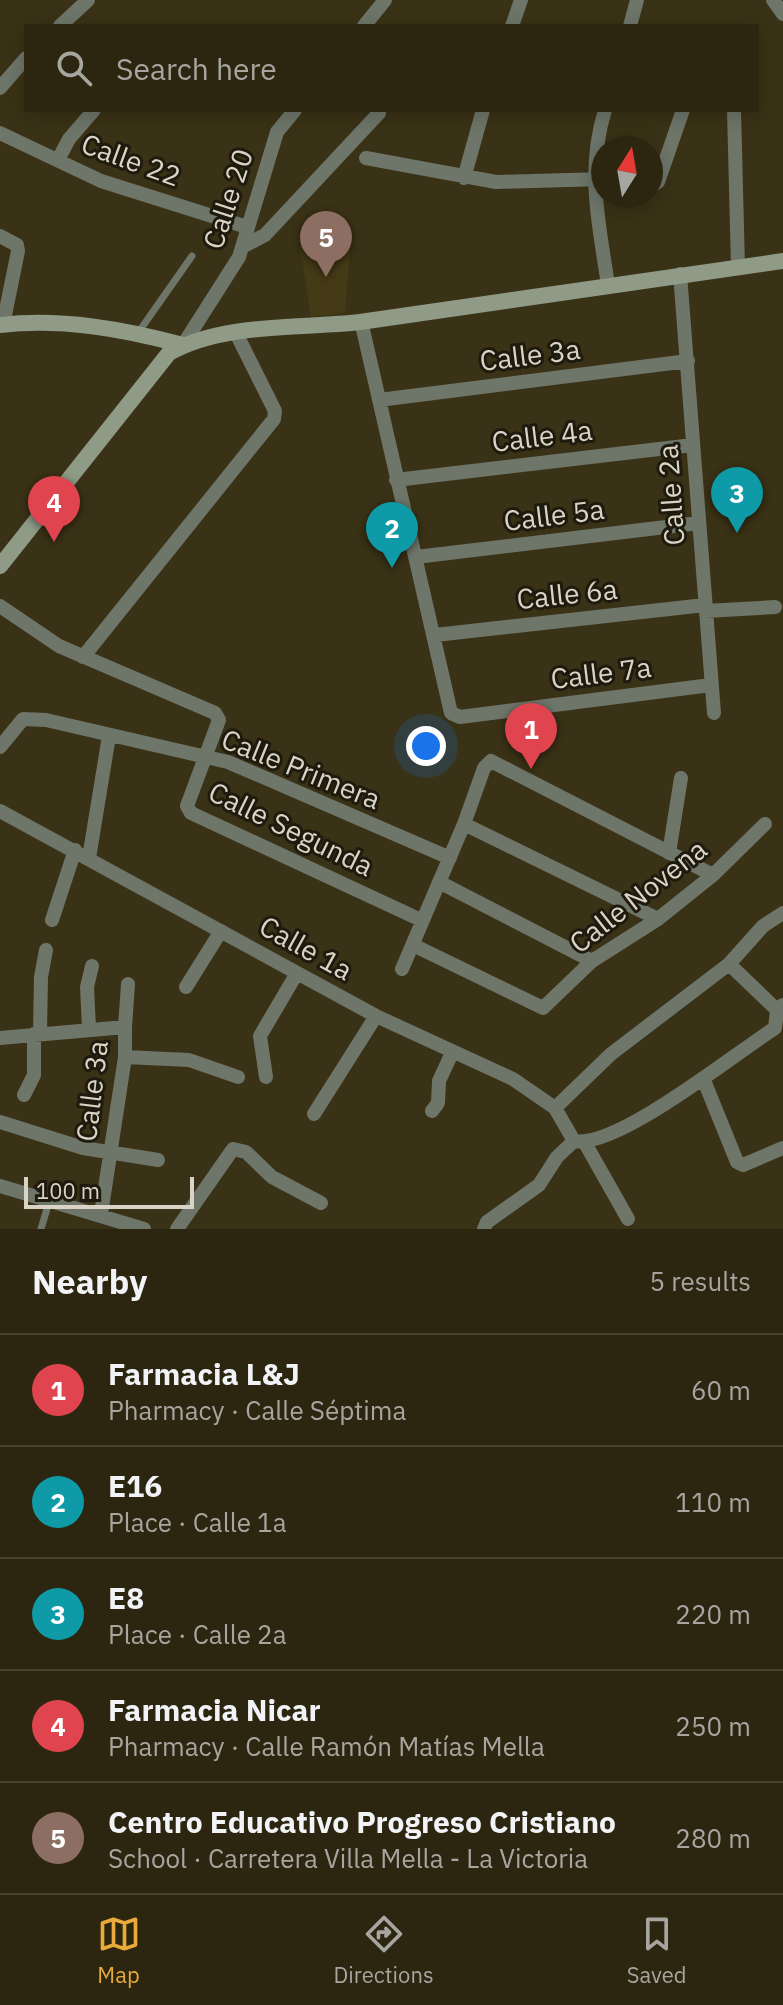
<!DOCTYPE html>
<html lang="en">
<head>
<meta charset="utf-8">
<style>
  body { margin:0; font-family:"IBM Plex Sans",sans-serif; background:#342e19; color:#f1f3f6 }
  .compass { position:absolute; left:591px; top:136px; width:72px; height:72px; border-radius:50%; background:#2c2610; box-shadow:0 4px 20px #0003; rotate:11deg }
  .scale { position:absolute; left:24px; bottom:20px; width:170px; box-sizing:border-box; padding-left:8px; border:4px solid #d9d4c5; border-top:0; font-size:22px; line-height:28px; white-space:nowrap; color:#d9d4c5; -webkit-text-stroke:6px #1e1a0e; paint-order:stroke }
  .you { position:absolute; left:426px; top:746px; width:28px; height:28px; margin:-20px; border:6px solid #fff; border-radius:50%; background:#1a73e8; box-shadow:0 0 0 12px #1a73e833 }
  .badge { display:grid; place-items:center; width:52px; height:52px; border-radius:50%; background:#eaaa39; color:#fff; font-size:26px; font-weight:700 }
  .pin { position:absolute; translate:-50% -66px; filter:drop-shadow(0 2px 4px #0008) }
  .pin::after { content:''; position:absolute; top:42px; width:28px; height:24px; background:inherit; clip-path:polygon(0 0,100% 0,50% 100%) }
  .list { margin:0; padding:0; list-style:none }
  h2 { display:flex; justify-content:space-between; align-items:center; height:104px; margin:0; padding:0 32px; font-size:34px }
  h2 small { font-size:26px; font-weight:400; color:#a6a59f }
  .list li { display:grid; grid-template-columns:52px 1fr auto; gap:24px; align-items:center; box-sizing:border-box; height:112px; padding:0 32px; border-top:2px solid #484330 }
  .list b { display:block; font-size:30px; white-space:nowrap }
  .list p { margin:0; font-size:26px; white-space:nowrap; color:#a6a59f }
  .list em { font-size:26px; font-style:normal; color:#a6a59f }
  .icon { flex:none; width:44px; height:44px; fill:none; stroke:currentColor; stroke-width:2; stroke-linecap:round; stroke-linejoin:round }
  .map { position:relative; flex:none; width:783px; height:1229px; overflow:hidden }
  .search { position:absolute; background:#2c2610; box-shadow:0 4px 20px #0003; left:24px; right:24px; top:24px; height:88px; display:flex; align-items:center; gap:20px; box-sizing:border-box; padding:0 28px; border-radius:0px; color:#a6a59f; font-size:30px }
  .sheet { height:664px; background:#2c2610 }
  nav { display:flex; justify-content:space-around; align-items:center; box-sizing:border-box; height:112px; border-top:2px solid #484330; background:#2c2610; font-size:22px; color:#a6a59f }
  nav a { display:grid; justify-items:center; gap:4px }
  nav .on { color:#eaaa39 }
  .map>svg:first-child { display:block }
</style>
</head>
<body>
<div class="map">
<svg width="783" height="1229" viewBox="0 0 783 1229">
  <rect width="100%" height="100%" fill="#3a3216"/>
  <path fill="#443a16" d="M 351,237 L 345,313 L 311,317 L 299,240 Z"/>
  <g fill="none" stroke-linecap="round" stroke-linejoin="round">
    <path stroke="#6e7569" stroke-width="7" d="M 138,333 L 192,256
      M 41,1229 L 49,1202"/>
    <path stroke="#6e7569" stroke-width="14" d="M 773,0 L 783,14
      M 60,26 L 88,0
      M 364,26 L 385,0
      M 512,26 L 521,0
      M 630,26 L 637,0
      M 0,88 L 26,58
      M 605,110 C 586,172 599,223 608,285
      M 734,110 L 738,267
      M 0,133 L 101,181 L 247,227
      M 366,158 L 496,182 L 603,179
      M 58,160 L 69,139 L 94,110
      M 464,178 L 483,110
      M 651,186 L 658,182 L 683,110
      M 0,236 L 17,245 L 18,251 L 3,325
      M 242,247 L 265,235 L 379,113
      M 680,274 L 714,713
      M 361,321 L 451,713 L 460,717 L 711,685
      M 183,345 L 239,257 L 277,132 L 295,110
      M 379,400 L 688,361
      M 396,480 L 693,445
      M 416,557 L 699,523
      M 0,606 L 59,646 L 215,713 L 219,720 L 187,806 L 191,813 L 421,920
      M 706,611 L 775,607
      M 435,635 L 705,605
      M 83,657 L 274,419 L 275,411 L 236,333
      M 0,747 L 23,719 L 46,720 L 228,762 L 450,858
      M 0,811 L 376,1016 L 513,1079 L 555,1108 L 574,1141
      M 464,824 L 658,919
      M 669,853 L 681,778
      M 89,858 L 109,736
      M 439,882 L 592,961
      M 52,920 L 75,850
      M 413,945 L 543,1008 L 592,961 L 658,919 L 713,875 L 765,824
      M 729,964 L 777,1010
      M 402,969 L 464,824 L 484,768 L 491,761 L 713,875
      M 186,987 L 221,931
      M 125,1027 L 128,984
      M 89,1028 L 87,987 L 92,966
      M 40,1033 L 41,977 L 46,950
      M 0,1038 L 125,1027 L 125,1057 L 101,1214
      M 125,1057 L 189,1060 L 238,1077
      M 266,1077 L 260,1036 L 297,973
      M 703,1078 L 737,1162 L 743,1165 L 783,1148
      M 24,1095 L 34,1075 L 34,1034
      M 555,1108 L 611,1054 L 729,964 L 763,926 L 783,913
      M 432,1111 L 438,1103 L 439,1081 L 452,1053
      M 314,1114 L 376,1016
      M 0,1122 L 83,1148 L 158,1160
      M 585,1143 L 628,1219
      M 0,1186 L 144,1229
      M 177,1229 L 233,1149 L 246,1152 L 272,1177 L 321,1203
      M 484,1229 L 487,1222 L 539,1185 L 557,1157 L 574,1141 C 617,1149 734,1054 775,1028 L 777,1010 L 783,1005"/>
    <path stroke="#8f9a87" stroke-width="16" d="M 0,325 C 62,318 123,329 183,345
      M 0,566 L 169,353 C 224,322 300,329 360,322 C 501,303 642,282 783,261"/>
  </g>
  <g text-anchor="middle" stroke-width="6" stroke-linejoin="round" paint-order="stroke">
    <g font-size="28" fill="#d9d4c5" stroke="#1e1a0e">
      <text transform="translate(131 160) rotate(20)" y="10">Calle 22</text>
      <text transform="translate(228 199) rotate(-72)" y="10">Calle 20</text>
      <text transform="translate(530 355) rotate(-7)" y="10">Calle 3a</text>
      <text transform="translate(542 436) rotate(-7)" y="10">Calle 4a</text>
      <text transform="translate(671 495) rotate(-94)" y="10">Calle 2a</text>
      <text transform="translate(554 515) rotate(-7)" y="10">Calle 5a</text>
      <text transform="translate(567 594) rotate(-6)" y="10">Calle 6a</text>
      <text transform="translate(601 673) rotate(-7)" y="10">Calle 7a</text>
      <text transform="translate(301 769) rotate(22)" y="10">Calle Primera</text>
      <text transform="translate(291 829) rotate(26)" y="10">Calle Segunda</text>
      <text transform="translate(638 896) rotate(-38)" y="10">Calle Novena</text>
      <text transform="translate(306 948) rotate(29)" y="10">Calle 1a</text>
      <text transform="translate(92 1091) rotate(-83)" y="10">Calle 3a</text>
    </g>
  </g>
</svg>
<svg class="compass" viewBox="-18 -18 36 36"><path d="M0-13l5 13h-10z" fill="#e53935"/><path d="M0 13l5-13h-10z" fill="#a6a59f"/></svg>
<div class="scale">100 m</div>
<div class="you"></div>
<div class="pin badge" style="left:531px;top:769px;background:#e0444e">1</div>
<div class="pin badge" style="left:392px;top:568px;background:#0f9aa8">2</div>
<div class="pin badge" style="left:737px;top:533px;background:#0f9aa8">3</div>
<div class="pin badge" style="left:54px;top:542px;background:#e0444e">4</div>
<div class="pin badge" style="left:326px;top:277px;background:#8d6e63">5</div>
<div class="search"><svg class="icon" aria-label="search" viewBox="0 0 24 24"><circle cx="10" cy="10" r="6"/><path d="M15 15l6 6"/></svg>Search here</div>
</div>
<section class="sheet">
<h2>Nearby<small>5 results</small></h2>
<ul class="list">
<li><span class="badge" style="background:#e0444e">1</span><div><b>Farmacia L&amp;J</b><p>Pharmacy · Calle Séptima</p></div><em>60 m</em></li>
<li><span class="badge" style="background:#0f9aa8">2</span><div><b>E16</b><p>Place · Calle 1a</p></div><em>110 m</em></li>
<li><span class="badge" style="background:#0f9aa8">3</span><div><b>E8</b><p>Place · Calle 2a</p></div><em>220 m</em></li>
<li><span class="badge" style="background:#e0444e">4</span><div><b>Farmacia Nicar</b><p>Pharmacy · Calle Ramón Matías Mella</p></div><em>250 m</em></li>
<li><span class="badge" style="background:#8d6e63">5</span><div><b>Centro Educativo Progreso Cristiano</b><p>School · Carretera Villa Mella - La Victoria</p></div><em>280 m</em></li>
</ul>
</section>
<nav>
<a class="on"><svg class="icon" aria-label="map" viewBox="0 0 24 24"><path d="M3 6l6-2 6 2 6-2v14l-6 2-6-2-6 2zM9 4v14M15 6v14"/></svg>Map</a>
<a><svg class="icon" aria-label="directions" viewBox="0 0 24 24"><path d="M12 3l9 9-9 9-9-9zM9 14v-3h6M13 9l2 2-2 2"/></svg>Directions</a>
<a><svg class="icon" aria-label="saved" viewBox="0 0 24 24"><path d="M7 4h10v16l-5-4-5 4z"/></svg>Saved</a>
</nav>
</body>
</html>
